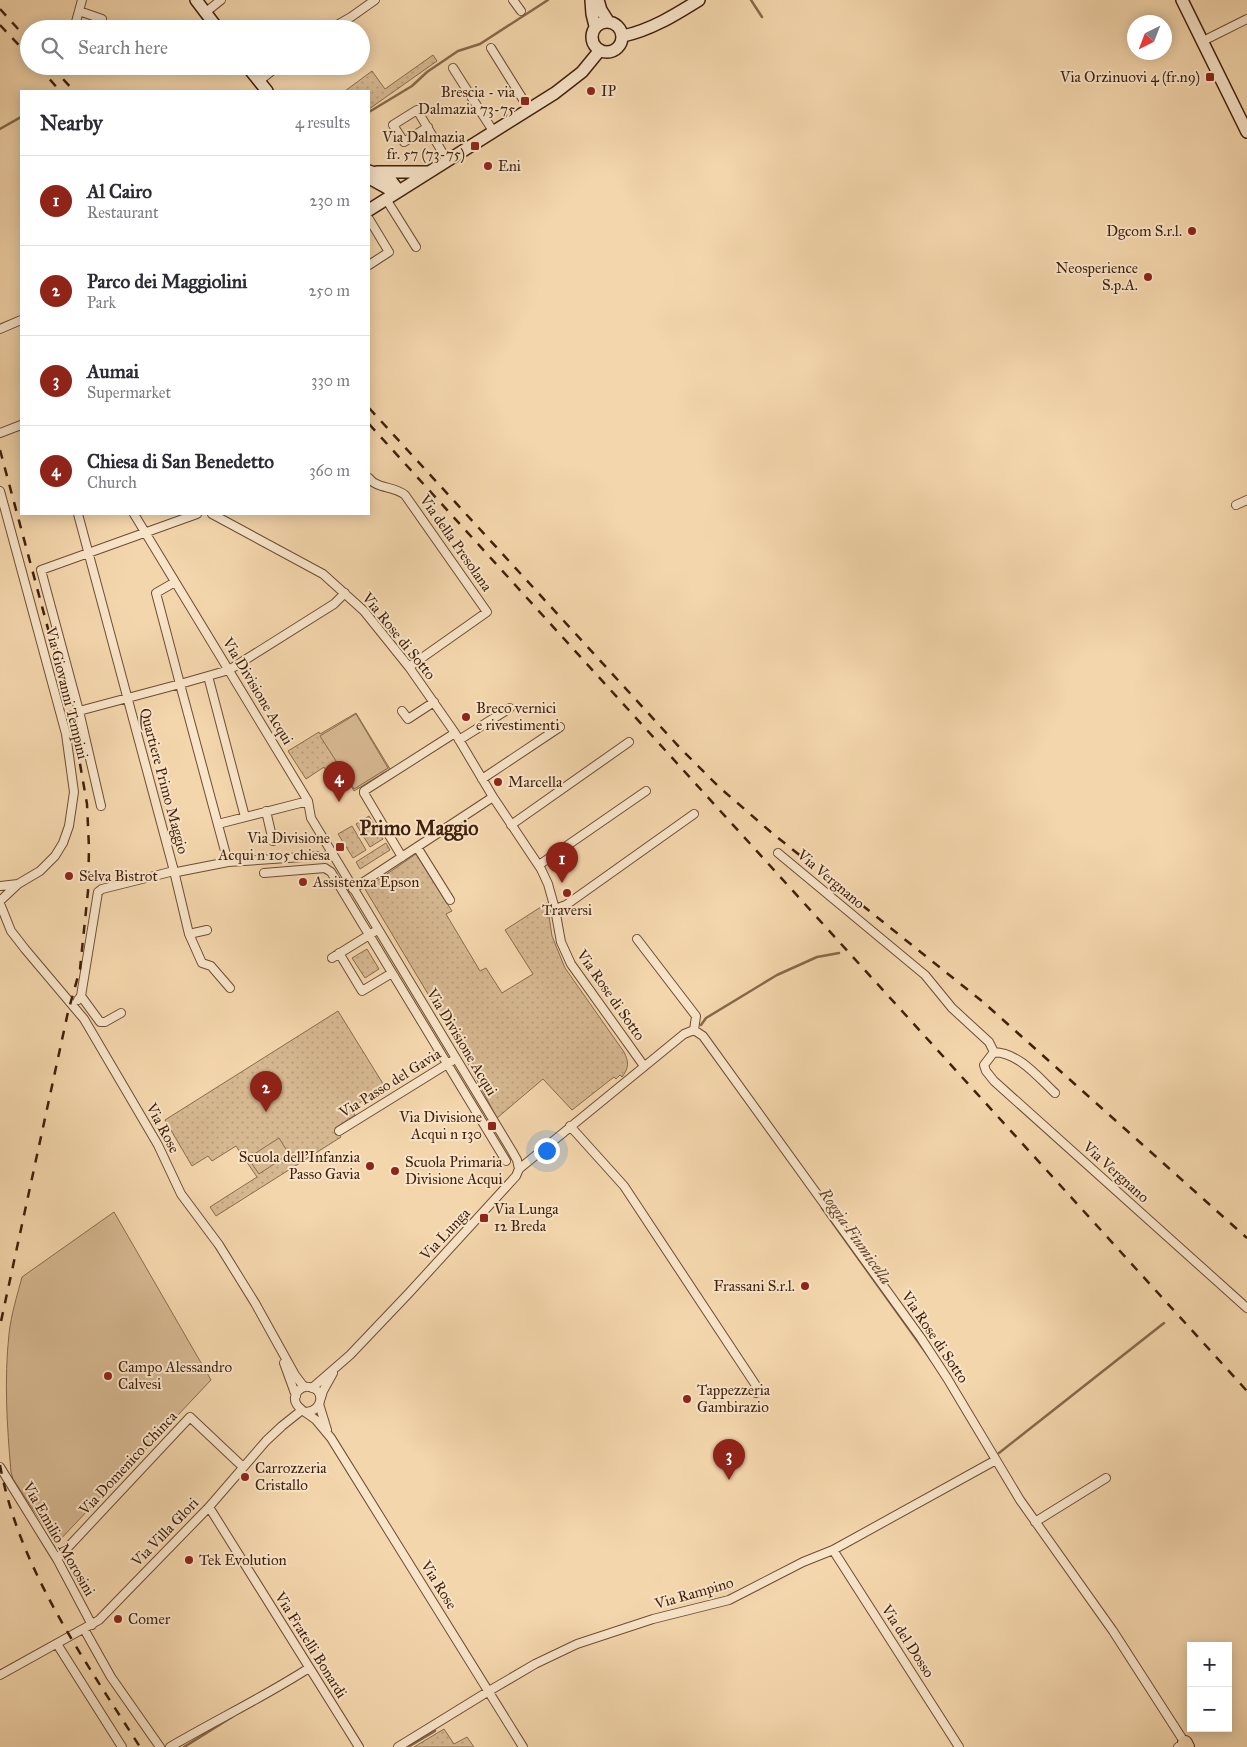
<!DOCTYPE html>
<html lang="en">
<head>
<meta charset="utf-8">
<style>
  body { margin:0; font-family:"IM FELL Great Primer",serif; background:#f2f2f3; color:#2b2b33 }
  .controls { position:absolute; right:15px; bottom:15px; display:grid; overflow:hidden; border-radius:0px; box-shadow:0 2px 12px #0003 }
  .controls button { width:45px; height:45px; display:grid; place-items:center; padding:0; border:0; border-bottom:1px solid #e1e1e2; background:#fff; color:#2b2b33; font:25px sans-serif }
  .compass { position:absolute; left:1127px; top:15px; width:45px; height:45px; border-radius:50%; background:#fff; box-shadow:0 2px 12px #0003; rotate:222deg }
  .you { position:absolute; left:546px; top:1150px; width:18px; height:18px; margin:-12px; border:4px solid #fff; border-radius:50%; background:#1a73e8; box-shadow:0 0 0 8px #1a73e833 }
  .badge { display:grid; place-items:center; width:32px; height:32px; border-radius:50%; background:#8f2418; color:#fff; font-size:16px; font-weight:700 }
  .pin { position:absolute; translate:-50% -41px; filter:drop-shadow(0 1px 2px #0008) }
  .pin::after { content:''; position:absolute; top:26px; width:18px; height:15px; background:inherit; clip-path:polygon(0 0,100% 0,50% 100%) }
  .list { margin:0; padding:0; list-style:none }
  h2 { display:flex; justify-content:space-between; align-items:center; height:65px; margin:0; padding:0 20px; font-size:21px }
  h2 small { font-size:16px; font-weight:400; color:#7c7c81 }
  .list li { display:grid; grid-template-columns:32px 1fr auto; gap:15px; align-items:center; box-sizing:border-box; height:90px; padding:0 20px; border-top:1px solid #e1e1e2 }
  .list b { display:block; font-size:19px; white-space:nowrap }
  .list p { margin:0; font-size:16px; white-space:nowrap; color:#7c7c81 }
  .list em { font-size:16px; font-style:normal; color:#7c7c81 }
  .icon { flex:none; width:28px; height:28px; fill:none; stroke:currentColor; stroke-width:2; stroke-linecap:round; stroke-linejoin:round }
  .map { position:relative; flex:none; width:1247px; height:1747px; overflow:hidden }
  .search { position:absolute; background:#fff; box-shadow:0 2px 12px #0003; left:20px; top:20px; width:350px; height:55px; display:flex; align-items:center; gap:12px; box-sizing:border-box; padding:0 18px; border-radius:28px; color:#7c7c81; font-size:19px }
  .panel { position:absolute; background:#fff; box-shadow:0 2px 12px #0003; left:20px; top:90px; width:350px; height:425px; border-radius:0px }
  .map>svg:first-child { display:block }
</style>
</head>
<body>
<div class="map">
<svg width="1247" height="1747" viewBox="0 0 1247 1747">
  <defs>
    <pattern id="green-dots" width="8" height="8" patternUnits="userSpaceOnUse" patternTransform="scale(1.25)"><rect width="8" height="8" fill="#d5b790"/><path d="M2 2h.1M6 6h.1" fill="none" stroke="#b89d7b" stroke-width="1.8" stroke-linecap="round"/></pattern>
  </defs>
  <rect width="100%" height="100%" fill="#f4d6ac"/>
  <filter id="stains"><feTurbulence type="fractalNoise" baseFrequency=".004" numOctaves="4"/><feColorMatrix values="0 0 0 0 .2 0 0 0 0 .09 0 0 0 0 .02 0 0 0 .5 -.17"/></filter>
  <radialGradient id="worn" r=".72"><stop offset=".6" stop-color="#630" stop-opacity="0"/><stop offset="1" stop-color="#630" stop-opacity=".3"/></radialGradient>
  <path fill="url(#green-dots)" stroke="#8a6b4d" d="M 433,55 L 437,61 L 369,109 L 369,91 L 345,91 L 372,71 L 385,89 Z
    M 356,713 L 390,769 L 354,791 L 337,763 L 326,771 L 324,767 L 306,779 L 288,751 L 319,732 L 320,734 Z
    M 369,816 L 383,839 L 370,847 L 356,824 Z
    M 352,826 L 366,850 L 353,858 L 338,834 Z
    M 386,843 L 390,850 L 360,869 L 356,862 Z
    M 416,854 L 452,911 L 446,914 L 480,971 L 486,968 L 502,993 L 533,974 L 505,930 L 547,903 L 552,936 L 565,968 L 624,1052 C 629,1062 629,1068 622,1077 L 620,1075 L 616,1079 L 614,1077 L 572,1110 L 543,1079 L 497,1118 L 455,1039 L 365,889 Z
    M 367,949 L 379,969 L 365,978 L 352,958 Z
    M 338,1011 L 385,1087 L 351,1108 L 355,1115 L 335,1128 L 341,1137 L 216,1216 L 210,1207 L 257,1177 L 236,1146 L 212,1161 L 208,1156 L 192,1166 L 165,1120 Z
    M 444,1729 L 454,1744 L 467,1737 L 474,1747 L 414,1747 Z"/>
  <path fill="#d5b790" stroke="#8a6b4d" d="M 356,714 L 388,768 L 354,789 L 320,736 Z
    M 279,1138 L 289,1154 L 259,1174 L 248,1158 Z
    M 114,1212 L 211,1380 L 56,1544 L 13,1479 L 11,1472 C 7,1426 4,1380 9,1334 C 11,1315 17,1296 22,1277 Z"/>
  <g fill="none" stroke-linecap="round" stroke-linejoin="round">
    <path stroke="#87684a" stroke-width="2.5" d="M 751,0 L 762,17
      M 369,112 L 412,86 L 427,72 L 458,51 L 480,44 L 548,0
      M 0,129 L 21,117
      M 701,1025 L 706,1018 L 777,975 L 817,957 L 839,953
      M 822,1208 L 934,1364
      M 999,1453 L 1164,1323
      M 184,1747 L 232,1717
      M 408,1747 L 435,1731"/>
    <defs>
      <path id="street" d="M 513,0 L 521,11
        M 79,11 L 102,19
        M 206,12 L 221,0
        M 74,29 L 82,0
        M 330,29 L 351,17 L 375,0
        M 1203,41 L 1247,19
        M 491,48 L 529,109
        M 453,68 L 493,131
        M 259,81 L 278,66
        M 428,127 L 404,142 L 393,125 L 417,110 L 447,160
        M 386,199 L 416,247
        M 369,219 L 389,252 L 369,265
        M 0,329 L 21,320
        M 0,433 L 21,425
        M 369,478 C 377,489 394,486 405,495 L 487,612 L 409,667
        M 0,491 L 66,734 L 74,792 L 69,826 L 63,843 L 55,856 L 40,871 L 18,884 L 2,899
        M 1236,505 L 1247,500
        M 78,514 L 174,871 L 177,872 L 228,862 L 333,855
        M 134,514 L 308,801 L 311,818 L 512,1151 L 517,1160 L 519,1169
        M 212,514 L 323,574 L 364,611 L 409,667 L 455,733 L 493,797 L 541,869 L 548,884 L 555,909 L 561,942 L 571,964 L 644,1066
        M 175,582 L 156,593 L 180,684 L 229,670 L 334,604 L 345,593
        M 208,676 L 245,817
        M 79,711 L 180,684 L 228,862
        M 402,711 L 408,719 L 434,702
        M 459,740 L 510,708
        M 482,779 L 560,727
        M 101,806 L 79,711 L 41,570 L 197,514
        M 266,811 L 273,841
        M 218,824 L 308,801
        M 511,825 L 629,742
        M 417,847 L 450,900
        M 778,853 L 925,975 L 952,1008 L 989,1042 L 994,1052
        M 402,857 L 364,793 L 364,791 L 455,733
        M 539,865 L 646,791
        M 264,873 L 325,868 L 331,872 L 506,1161
        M 0,886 L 18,884
        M 353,889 L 493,797
        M 1,906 L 11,931 L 25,949 L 84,1019 L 158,1145 L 181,1194 L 219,1245 L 255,1303 L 295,1375 L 304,1387
        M 555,909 L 566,905 L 694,814
        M 189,934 L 207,930
        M 637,939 L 696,1016 L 694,1030
        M 339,953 L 362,991 L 392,973
        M 332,958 L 374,932
        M 81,996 L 100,1022 L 105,1022 L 121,1013
        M 78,1000 L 81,996 L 98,892 L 102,889 L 174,871 L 189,934 L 202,963 L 211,966 L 230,988
        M 694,1030 L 703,1036 L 921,1338 L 947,1378 L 1020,1500 L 1113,1631 L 1185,1743 L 1178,1747
        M 1055,1093 C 1038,1077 1019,1053 994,1052 L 984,1065 L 986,1071 L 994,1081 L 1247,1308
        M 570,1126 L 624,1186 L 755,1384 L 756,1393
        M 339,1131 L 452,1061
        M 284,1363 L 296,1396
        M 312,1388 L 350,1355 L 409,1293 L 516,1176 L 519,1169 L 684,1034 L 694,1030
        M 321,1398 L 323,1391 L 333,1373
        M 319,1404 L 327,1430
        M 306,1412 C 324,1411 325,1388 309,1387 C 305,1386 301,1388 298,1391 C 287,1405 308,1413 316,1420 C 321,1426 326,1432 331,1438 L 523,1747
        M 0,1467 L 57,1559 L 92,1625
        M 209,1507 L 359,1747
        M 1035,1522 L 1106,1478
        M 833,1550 L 959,1747
        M 57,1559 L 190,1417 L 243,1467
        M 84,1629 L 111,1677 L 160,1747
        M 57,1644 L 122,1747
        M 0,1675 L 99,1620 L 209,1507 L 266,1441 L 282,1426 L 302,1410
        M 170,1747 C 216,1720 264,1697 309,1668
        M 398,1747 L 489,1691 L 535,1664 L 577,1644 L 653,1619 L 729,1600 L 803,1562 L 833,1550 L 996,1460"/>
      <path id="secondary" d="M 196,0 L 218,29
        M 591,0 L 592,14 L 595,26
        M 598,0 L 601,10 L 608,21
        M 1182,0 L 1247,132
        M592 37a15 15 0 1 1 30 0a15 15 0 1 1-30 0Z
        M 623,36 C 651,30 675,15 699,0
        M 247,66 L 267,91
        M 369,171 L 389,178 L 399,191
        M 377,172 L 429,172
        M 369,178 L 396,193
        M 369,210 L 555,93 L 582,72 L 600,50"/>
      <path id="highway" d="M 1185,1743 L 1187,1747"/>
    </defs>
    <use href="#street" stroke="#6d4d32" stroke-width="10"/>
    <use href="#secondary" stroke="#401f0a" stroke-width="14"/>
    <use href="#highway" stroke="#401f0a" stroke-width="16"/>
    <use href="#street" stroke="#f8e4c9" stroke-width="8"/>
    <use href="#secondary" stroke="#f8e4c9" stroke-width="11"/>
    <use href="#highway" stroke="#f4d6ac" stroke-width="14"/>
    <path stroke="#401f0a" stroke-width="2.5" stroke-dasharray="9 9" stroke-linecap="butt" d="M 0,9 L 29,41
      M 0,25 L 29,56
      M 38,66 L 60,91
      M 51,66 L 74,91
      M 369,408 L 681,749 L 719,787 L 772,833 L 983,1002 L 1247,1238
      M 369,424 L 1247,1391
      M 0,450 L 72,718 L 87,804 L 89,848 L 88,891 L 80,969 L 68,1012 L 0,1326
      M 0,1465 C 19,1569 84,1659 140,1747"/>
  </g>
  <g fill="#8f2418" stroke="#f8e4c9" stroke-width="2">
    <rect x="1205" y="72" width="10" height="10" rx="2.5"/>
    <circle cx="591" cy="91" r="5"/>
    <rect x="520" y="96" width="10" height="10" rx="2.5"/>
    <rect x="470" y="141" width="10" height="10" rx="2.5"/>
    <circle cx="488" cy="166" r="5"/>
    <circle cx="1192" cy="231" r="5"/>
    <circle cx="1148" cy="277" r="5"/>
    <circle cx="466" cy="717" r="5"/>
    <circle cx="498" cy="782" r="5"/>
    <rect x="335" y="842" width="10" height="10" rx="2.5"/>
    <circle cx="69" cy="876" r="5"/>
    <circle cx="303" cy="882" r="5"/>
    <circle cx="567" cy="893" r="5"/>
    <rect x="487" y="1121" width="10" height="10" rx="2.5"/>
    <circle cx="370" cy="1166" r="5"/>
    <circle cx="395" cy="1171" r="5"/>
    <rect x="479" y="1213" width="10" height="10" rx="2.5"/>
    <circle cx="805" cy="1286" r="5"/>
    <circle cx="108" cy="1376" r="5"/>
    <circle cx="687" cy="1399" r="5"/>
    <circle cx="245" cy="1477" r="5"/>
    <circle cx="189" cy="1560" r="5"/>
    <circle cx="118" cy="1619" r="5"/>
  </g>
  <g text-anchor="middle" stroke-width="4" stroke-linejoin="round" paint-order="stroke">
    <g font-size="15" fill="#401f0a" stroke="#f8e4c9" text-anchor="start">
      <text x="1200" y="82" text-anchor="end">Via Orzinuovi 4 (fr.n9)</text>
      <text x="601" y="96">IP</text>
      <text x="515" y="97" text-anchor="end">Brescia - via<tspan x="515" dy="17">Dalmazia 73-75</tspan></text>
      <text x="465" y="142" text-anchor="end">Via Dalmazia<tspan x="465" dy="17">fr. 57 (73-75)</tspan></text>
      <text x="498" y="171">Eni</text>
      <text x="1182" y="236" text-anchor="end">Dgcom S.r.l.</text>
      <text x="1138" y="273" text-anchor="end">Neosperience<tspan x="1138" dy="17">S.p.A.</tspan></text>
      <text x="476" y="713">Breco vernici<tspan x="476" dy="17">e rivestimenti</tspan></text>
      <text x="508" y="787">Marcella</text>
      <text x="330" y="843" text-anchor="end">Via Divisione<tspan x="330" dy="17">Acqui n 105 chiesa</tspan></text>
      <text x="79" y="881">Selva Bistrot</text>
      <text x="313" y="887">Assistenza Epson</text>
      <text x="567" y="915" text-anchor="middle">Traversi</text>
      <text x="482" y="1122" text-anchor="end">Via Divisione<tspan x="482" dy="17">Acqui n 130</tspan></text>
      <text x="360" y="1162" text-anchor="end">Scuola dell'Infanzia<tspan x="360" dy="17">Passo Gavia</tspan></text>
      <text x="405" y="1167">Scuola Primaria<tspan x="405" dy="17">Divisione Acqui</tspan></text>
      <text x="494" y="1214">Via Lunga<tspan x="494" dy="17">12 Breda</tspan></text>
      <text x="795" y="1291" text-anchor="end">Frassani S.r.l.</text>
      <text x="118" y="1372">Campo Alessandro<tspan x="118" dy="17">Calvesi</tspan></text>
      <text x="697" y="1395">Tappezzeria<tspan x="697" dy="17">Gambirazio</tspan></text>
      <text x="255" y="1473">Carrozzeria<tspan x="255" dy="17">Cristallo</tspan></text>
      <text x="199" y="1565">Tek Evolution</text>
      <text x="128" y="1624">Comer</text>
    </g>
    <g font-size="15" fill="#401f0a" stroke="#f8e4c9">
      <text transform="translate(456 543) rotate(55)" y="5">Via della Presolana</text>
      <text transform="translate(399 636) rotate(51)" y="5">Via Rose di Sotto</text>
      <text transform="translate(258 691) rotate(59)" y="5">Via Divisione Acqui</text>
      <text transform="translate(67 693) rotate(76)" y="5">Via Giovanni Tempini</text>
      <text transform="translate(164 781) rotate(75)" y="5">Quartiere Primo Maggio</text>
      <text transform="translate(831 879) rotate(40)" y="5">Via Vergnano</text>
      <text transform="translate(611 995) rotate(55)" y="5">Via Rose di Sotto</text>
      <text transform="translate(462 1042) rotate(59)" y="5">Via Divisione Acqui</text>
      <text transform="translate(390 1083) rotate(-32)" y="5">Via Passo del Gavia</text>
      <text transform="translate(163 1128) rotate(62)" y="5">Via Rose</text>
      <text transform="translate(1116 1172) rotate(42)" y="5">Via Vergnano</text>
      <text transform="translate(445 1234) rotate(-47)" y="5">Via Lunga</text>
      <text transform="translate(935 1337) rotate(56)" y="5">Via Rose di Sotto</text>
      <text transform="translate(128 1463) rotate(-47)" y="5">Via Domenico Chinca</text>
      <text transform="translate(165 1532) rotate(-46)" y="5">Via Villa Glori</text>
      <text transform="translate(59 1539) rotate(60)" y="5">Via Emilio Morosini</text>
      <text transform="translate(439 1585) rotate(58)" y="5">Via Rose</text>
      <text transform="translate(694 1593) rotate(-16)" y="5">Via Rampino</text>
      <text transform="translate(908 1641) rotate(57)" y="5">Via del Dosso</text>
      <text transform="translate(311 1645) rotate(58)" y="5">Via Fratelli Bonardi</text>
    </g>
    <g font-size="16" font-style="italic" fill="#64432a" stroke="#f8e4c9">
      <text transform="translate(856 1236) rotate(55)" y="6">Roggia Fiumicella</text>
    </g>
    <g font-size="20" font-weight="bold" fill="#401f0a" stroke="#f8e4c9">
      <text x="419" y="835">Primo Maggio</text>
    </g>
  </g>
  <rect width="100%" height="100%" filter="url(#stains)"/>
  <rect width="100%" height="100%" fill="url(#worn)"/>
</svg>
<div class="controls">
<button>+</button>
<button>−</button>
</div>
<svg class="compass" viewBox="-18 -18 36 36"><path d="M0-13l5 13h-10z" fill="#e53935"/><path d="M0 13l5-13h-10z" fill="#7c7c81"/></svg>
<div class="you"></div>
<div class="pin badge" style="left:562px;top:883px">1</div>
<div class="pin badge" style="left:266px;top:1112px">2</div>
<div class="pin badge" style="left:729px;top:1480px">3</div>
<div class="pin badge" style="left:339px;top:802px">4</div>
<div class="search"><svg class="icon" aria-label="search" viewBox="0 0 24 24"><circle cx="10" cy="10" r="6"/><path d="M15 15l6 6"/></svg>Search here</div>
<section class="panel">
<h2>Nearby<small>4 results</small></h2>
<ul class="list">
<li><span class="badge">1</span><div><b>Al Cairo</b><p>Restaurant</p></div><em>230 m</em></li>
<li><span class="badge">2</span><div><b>Parco dei Maggiolini</b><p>Park</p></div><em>250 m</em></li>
<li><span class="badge">3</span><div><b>Aumai</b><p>Supermarket</p></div><em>330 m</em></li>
<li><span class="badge">4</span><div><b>Chiesa di San Benedetto</b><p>Church</p></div><em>360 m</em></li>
</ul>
</section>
</div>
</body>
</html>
